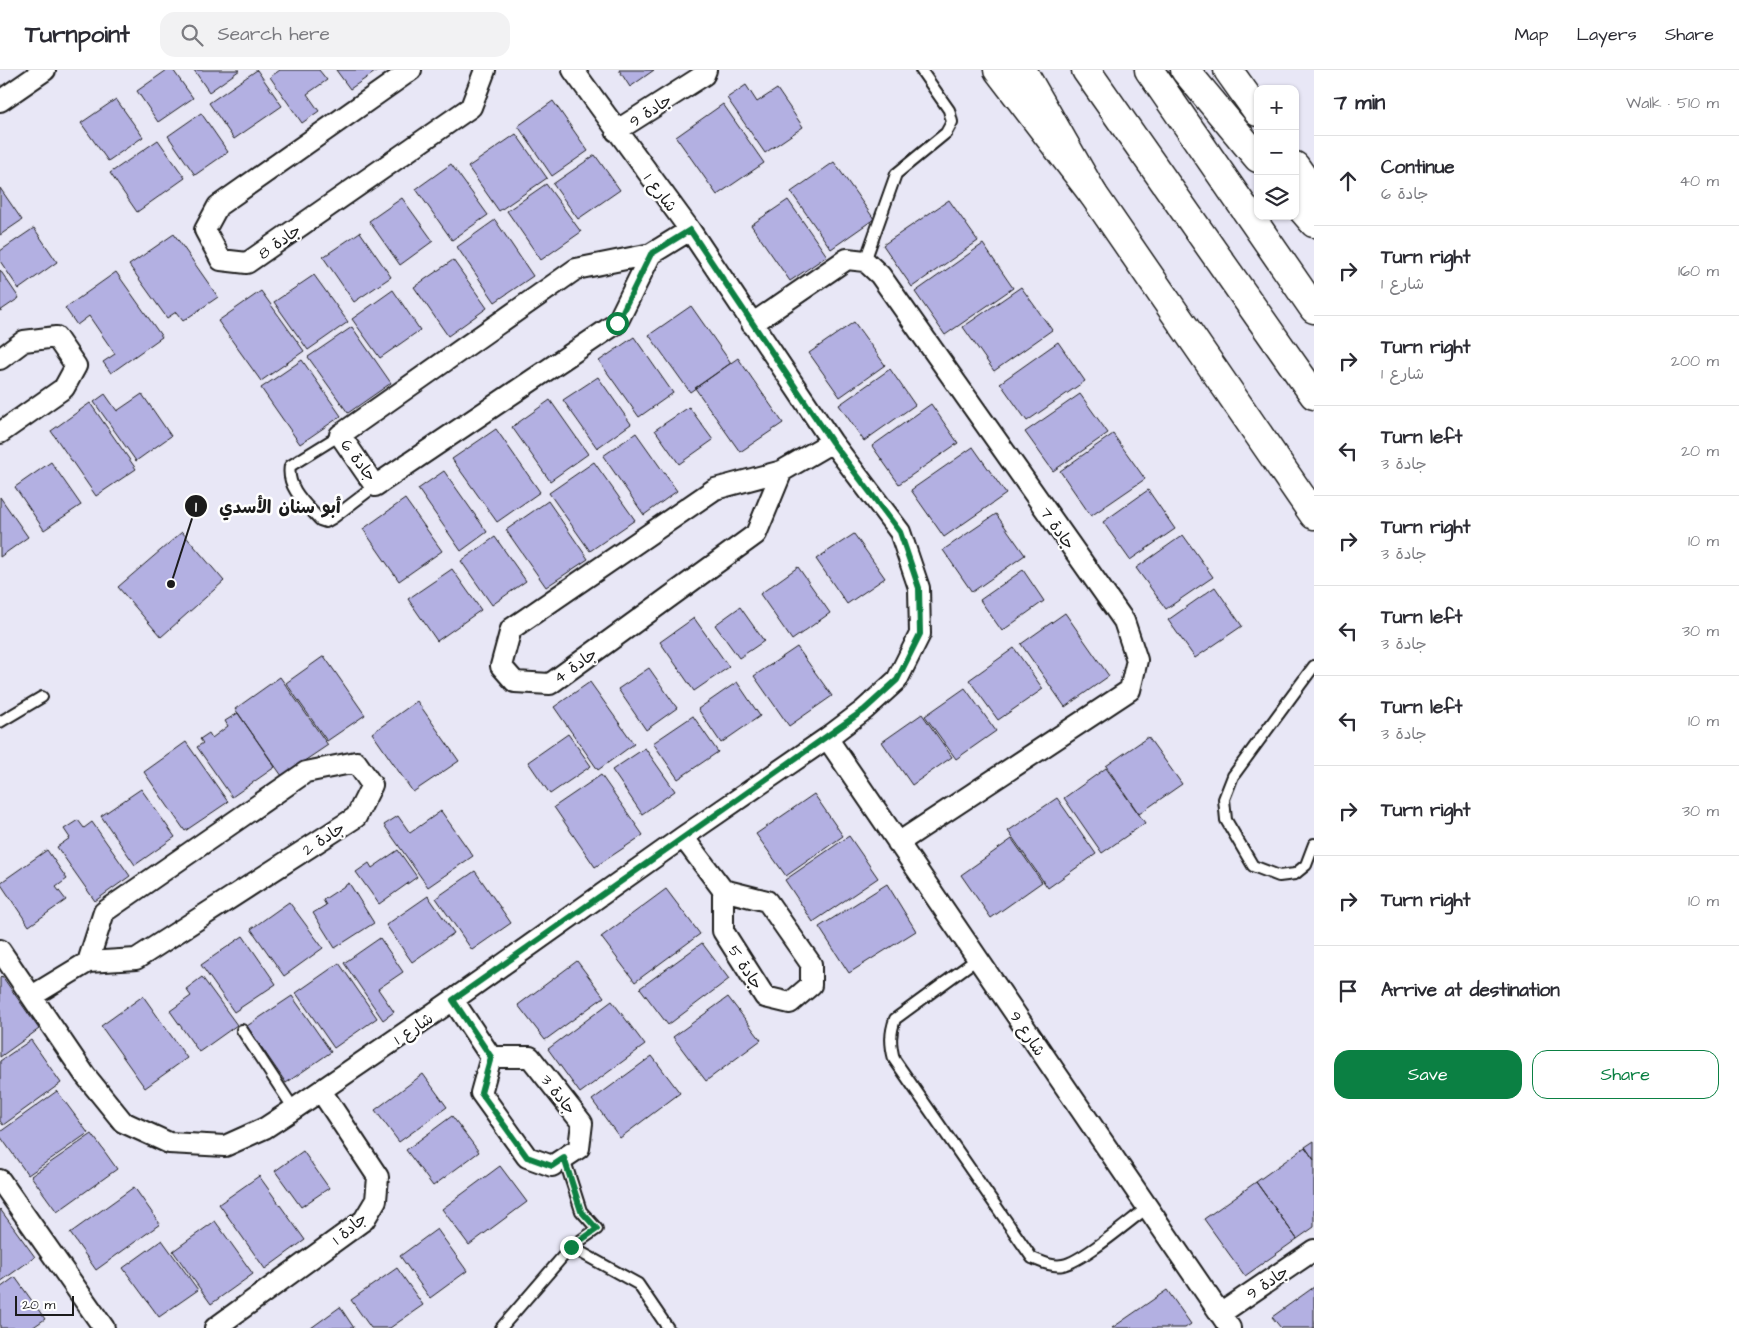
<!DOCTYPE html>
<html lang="en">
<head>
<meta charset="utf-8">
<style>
  body { margin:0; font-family:"Architects Daughter","Playpen Sans Arabic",sans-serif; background:#f2f2f3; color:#2b2b33 }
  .controls { position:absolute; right:15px; top:15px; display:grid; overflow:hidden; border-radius:10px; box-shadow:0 1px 4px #0004 }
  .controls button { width:45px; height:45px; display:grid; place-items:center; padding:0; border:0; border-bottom:1px solid #e1e1e2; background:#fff; color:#2b2b33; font:25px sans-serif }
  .scale { position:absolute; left:15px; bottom:12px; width:59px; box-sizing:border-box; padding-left:5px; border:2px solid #1c1c1c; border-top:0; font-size:14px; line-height:18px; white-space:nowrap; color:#1c1c1c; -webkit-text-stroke:4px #fff; paint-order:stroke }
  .stop { position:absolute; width:15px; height:15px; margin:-11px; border:4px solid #0b8043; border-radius:50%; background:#fff }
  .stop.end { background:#0b8043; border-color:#fff; box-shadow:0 1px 5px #0008 }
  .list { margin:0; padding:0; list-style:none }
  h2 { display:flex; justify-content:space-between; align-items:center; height:65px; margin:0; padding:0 20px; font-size:21px }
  h2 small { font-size:16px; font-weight:400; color:#7c7c81 }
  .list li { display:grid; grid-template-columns:32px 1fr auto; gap:15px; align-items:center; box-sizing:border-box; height:90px; padding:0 20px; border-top:1px solid #e1e1e2 }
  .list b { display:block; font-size:19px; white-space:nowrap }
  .list p { margin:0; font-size:16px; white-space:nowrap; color:#7c7c81 }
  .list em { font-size:16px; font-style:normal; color:#7c7c81 }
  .actions { display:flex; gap:10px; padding:15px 20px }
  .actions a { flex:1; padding:11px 0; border:1px solid #0b8043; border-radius:15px; text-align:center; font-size:18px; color:#0b8043 }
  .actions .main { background:#0b8043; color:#fff }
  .icon { flex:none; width:28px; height:28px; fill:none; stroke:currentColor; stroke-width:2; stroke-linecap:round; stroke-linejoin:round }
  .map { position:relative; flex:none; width:1314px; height:1258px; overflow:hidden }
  header { display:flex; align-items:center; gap:30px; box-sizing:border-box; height:70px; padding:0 25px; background:#fff; border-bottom:1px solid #e1e1e2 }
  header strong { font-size:24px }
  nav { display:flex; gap:28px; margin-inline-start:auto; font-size:18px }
  .search { width:350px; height:45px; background:#f2f2f3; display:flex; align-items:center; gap:12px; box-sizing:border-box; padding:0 18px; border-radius:15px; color:#7c7c81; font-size:19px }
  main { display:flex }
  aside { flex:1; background:#fff }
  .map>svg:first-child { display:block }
</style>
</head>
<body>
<header>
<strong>Turnpoint</strong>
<div class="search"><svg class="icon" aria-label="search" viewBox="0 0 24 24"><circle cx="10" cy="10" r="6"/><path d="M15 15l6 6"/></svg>Search here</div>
<nav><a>Map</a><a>Layers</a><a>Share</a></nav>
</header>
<main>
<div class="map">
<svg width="1314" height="1258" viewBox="0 0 1314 1258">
  <rect width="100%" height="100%" fill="#e8e7f6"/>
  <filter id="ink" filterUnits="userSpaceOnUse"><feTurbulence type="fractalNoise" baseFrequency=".02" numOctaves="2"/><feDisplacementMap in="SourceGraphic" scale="10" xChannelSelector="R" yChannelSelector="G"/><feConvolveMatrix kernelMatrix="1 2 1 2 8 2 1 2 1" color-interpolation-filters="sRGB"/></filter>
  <g filter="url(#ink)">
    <path fill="#b3b0e2" stroke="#1c1c1c" d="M 167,0 L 173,0 L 193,28 L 158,52 L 137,21 Z
      M 194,0 L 240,0 L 209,22 Z
      M 257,0 L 282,36 L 234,69 L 209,33 Z
      M 280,0 L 319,0 L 327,10 L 307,24 L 319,41 L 302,53 L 270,7 Z
      M 336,0 L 378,0 L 350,19 Z
      M 619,0 L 654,0 L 630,17 Z
      M 746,15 L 757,32 L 777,19 L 803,57 L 765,83 L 727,28 Z
      M 116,29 L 143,67 L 108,91 L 81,53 Z
      M 553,31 L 588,81 L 552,106 L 518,56 Z
      M 723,34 L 764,93 L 717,125 L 676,67 Z
      M 201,43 L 228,82 L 195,105 L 168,66 Z
      M 516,64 L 547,108 L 499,141 L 468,97 Z
      M 158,70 L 185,108 L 137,142 L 110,103 Z
      M 595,85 L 620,120 L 578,149 L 553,114 Z
      M 834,92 L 874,149 L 831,179 L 791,122 Z
      M 451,94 L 488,145 L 452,170 L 416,119 Z
      M 546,114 L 581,162 L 541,190 L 507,141 Z
      M 0,118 L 22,150 L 0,165 Z
      M 402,128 L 433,171 L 400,195 L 369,151 Z
      M 788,130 L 827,186 L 790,211 L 751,155 Z
      M 949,130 L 978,171 L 912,217 L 883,175 Z
      M 495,150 L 533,206 L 495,232 L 457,177 Z
      M 34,158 L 57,192 L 19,219 L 0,191 L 0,181 Z
      M 360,162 L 391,207 L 354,232 L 323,187 Z
      M 174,164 L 218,227 L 183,251 L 176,242 L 167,248 L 129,195 Z
      M 983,174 L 1013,218 L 945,265 L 915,222 Z
      M 453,190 L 487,238 L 448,266 L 414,217 Z
      M 0,200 L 19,228 L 0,241 Z
      M 116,202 L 162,267 L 111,303 L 103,292 L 115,284 L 89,246 L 77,255 L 65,238 Z
      M 314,205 L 348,252 L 308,280 L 274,232 Z
      M 1021,217 L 1052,260 L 994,301 L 963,257 Z
      M 393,220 L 420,260 L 380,288 L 352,249 Z
      M 261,221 L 304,281 L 261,311 L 218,251 Z
      M 691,236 L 731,293 L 690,322 L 649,265 Z
      M 854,252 L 885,295 L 840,327 L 809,283 Z
      M 352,257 L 391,313 L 348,343 L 308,287 Z
      M 634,267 L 673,323 L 639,347 L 599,291 Z
      M 1058,272 L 1085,311 L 1027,351 L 1000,313 Z
      M 738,288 L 783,353 L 740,382 L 695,318 Z
      M 302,290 L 341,346 L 300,374 L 261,318 Z
      M 890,299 L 915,335 L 864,371 L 839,335 Z
      M 598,307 L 631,354 L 597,378 L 563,330 Z
      M 105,324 L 117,341 L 142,324 L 171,366 L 136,391 L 94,332 Z
      M 1080,324 L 1108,363 L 1053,401 L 1025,362 Z
      M 550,330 L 588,384 L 550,411 L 512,357 Z
      M 90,333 L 136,399 L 96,426 L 51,361 Z
      M 931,334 L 958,373 L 899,414 L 872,376 Z
      M 689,337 L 713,370 L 679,394 L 655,360 Z
      M 496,359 L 540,422 L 497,452 L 452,389 Z
      M 636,363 L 677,421 L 644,445 L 603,386 Z
      M 1113,364 L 1145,409 L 1091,446 L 1060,401 Z
      M 973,377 L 1006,424 L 944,467 L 911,420 Z
      M 51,392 L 81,435 L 44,460 L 15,417 Z
      M 594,392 L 635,450 L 590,481 L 549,423 Z
      M 444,401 L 487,462 L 461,481 L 418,419 Z
      M 1148,420 L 1175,459 L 1130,490 L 1103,452 Z
      M 0,427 L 28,467 L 0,487 Z
      M 405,429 L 442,481 L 399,511 L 363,459 Z
      M 548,431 L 588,489 L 546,517 L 506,460 Z
      M 996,444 L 1025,485 L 972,522 L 943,480 Z
      M 182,462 L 224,511 L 161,567 L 118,517 Z
      M 854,464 L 885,508 L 847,534 L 816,489 Z
      M 1183,465 L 1213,507 L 1166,539 L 1136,498 Z
      M 495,467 L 526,511 L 492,535 L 461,491 Z
      M 798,497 L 830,543 L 792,570 L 760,524 Z
      M 452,499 L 481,540 L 437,571 L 408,529 Z
      M 1023,500 L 1044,531 L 1002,561 L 980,530 Z
      M 1215,517 L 1242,556 L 1195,588 L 1168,550 Z
      M 740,537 L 764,571 L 739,588 L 715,555 Z
      M 1065,543 L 1109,606 L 1065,637 L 1021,574 Z
      M 694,548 L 729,597 L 694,621 L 660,572 Z
      M 797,577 L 832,626 L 789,656 L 754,606 Z
      M 1014,578 L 1043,619 L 998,650 L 969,610 Z
      M 324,586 L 365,645 L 327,671 L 286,613 Z
      M 649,598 L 677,638 L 646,660 L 618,619 Z
      M 280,607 L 328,675 L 282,706 L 235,639 Z
      M 590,612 L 634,674 L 598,700 L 554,637 Z
      M 737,612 L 760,646 L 721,673 L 698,639 Z
      M 965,618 L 996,661 L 956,689 L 925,646 Z
      M 417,631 L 459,691 L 413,722 L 372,663 Z
      M 238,643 L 275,697 L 232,727 L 197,677 L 203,673 L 200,669 L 209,663 L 212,668 L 228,656 L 225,651 Z
      M 922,644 L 952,687 L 912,715 L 882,672 Z
      M 693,646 L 718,682 L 678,709 L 653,673 Z
      M 568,664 L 591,696 L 550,724 L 528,692 Z
      M 1148,667 L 1182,714 L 1139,744 L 1106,696 Z
      M 186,672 L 228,732 L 185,761 L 144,702 Z
      M 645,678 L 675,721 L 642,744 L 612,700 Z
      M 1106,698 L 1145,753 L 1102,783 L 1064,728 Z
      M 601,705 L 643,765 L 595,797 L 554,737 Z
      M 141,719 L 175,767 L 135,795 L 101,746 Z
      M 814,724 L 843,766 L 786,806 L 756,764 Z
      M 1057,728 L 1096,784 L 1048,818 L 1008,761 Z
      M 441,741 L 473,786 L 428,817 L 384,755 L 398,746 L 410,763 Z
      M 78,750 L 84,758 L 92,752 L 130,806 L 95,831 L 57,777 L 70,768 L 64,759 Z
      M 849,766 L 878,808 L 813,852 L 785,810 Z
      M 1012,769 L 1042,812 L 991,848 L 961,805 Z
      M 47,780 L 67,809 L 56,817 L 66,830 L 29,856 L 0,813 Z
      M 398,780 L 417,807 L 379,834 L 356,802 L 369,793 L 372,798 Z
      M 475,801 L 511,853 L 472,880 L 436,828 Z
      M 349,813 L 374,853 L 335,878 L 313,843 L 326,835 L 323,830 Z
      M 887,814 L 916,861 L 849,903 L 819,857 Z
      M 666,819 L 700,864 L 635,912 L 601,867 Z
      M 428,826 L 454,863 L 412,892 L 386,855 Z
      M 289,832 L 323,878 L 284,906 L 251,859 Z
      M 243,866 L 276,914 L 234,942 L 201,895 Z
      M 380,868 L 403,902 L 378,919 L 394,942 L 383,950 L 344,893 Z
      M 702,873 L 729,909 L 668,955 L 640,918 Z
      M 577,891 L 604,927 L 545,970 L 518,935 Z
      M 339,893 L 377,948 L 334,978 L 296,923 Z
      M 2,906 L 39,959 L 0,987 L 0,908 Z
      M 202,907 L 237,955 L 199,982 L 170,941 L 191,926 L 186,919 Z
      M 143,926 L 187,988 L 145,1018 L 101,956 Z
      M 292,926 L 331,982 L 286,1013 L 247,956 Z
      M 728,927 L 761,970 L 706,1011 L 673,967 Z
      M 612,931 L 645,975 L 580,1023 L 548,979 Z
      M 31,970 L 61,1013 L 3,1055 L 0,1051 L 0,991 Z
      M 652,986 L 680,1023 L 620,1068 L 592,1030 Z
      M 423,1004 L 447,1037 L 399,1072 L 375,1040 Z
      M 57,1021 L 88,1063 L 28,1105 L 0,1066 L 0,1062 Z
      M 452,1046 L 479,1082 L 433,1116 L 406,1080 Z
      M 92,1064 L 117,1099 L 57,1142 L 31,1106 Z
      M 1314,1071 L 1314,1090 L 1305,1077 Z
      M 1305,1077 L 1314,1090 L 1314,1157 L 1297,1169 L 1256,1112 Z
      M 303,1081 L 329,1118 L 301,1137 L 275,1101 Z
      M 500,1096 L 527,1132 L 469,1175 L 442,1139 Z
      M 259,1106 L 305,1170 L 265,1199 L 219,1134 Z
      M 1256,1112 L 1297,1169 L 1245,1206 L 1204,1149 Z
      M 134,1117 L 160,1154 L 96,1200 L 70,1163 Z
      M 0,1139 L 35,1187 L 0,1212 Z
      M 215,1151 L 253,1204 L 211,1234 L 173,1181 Z
      M 437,1159 L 467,1201 L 430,1228 L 400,1186 Z
      M 162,1170 L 198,1220 L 159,1247 L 123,1198 Z
      M 397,1198 L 423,1235 L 390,1258 L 371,1258 L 351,1230 Z
      M 15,1207 L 45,1249 L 32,1258 L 0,1258 L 0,1218 Z
      M 1314,1217 L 1314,1258 L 1281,1258 L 1272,1247 Z
      M 1167,1220 L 1191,1254 L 1185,1258 L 1112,1258 Z
      M 340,1237 L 354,1258 L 311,1258 Z"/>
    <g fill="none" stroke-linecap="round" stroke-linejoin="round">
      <defs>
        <path id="service" d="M 865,191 L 896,104 L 946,63 L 952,52 L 949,40 L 921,0
          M 340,365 L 290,396 C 286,418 307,435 320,450 L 326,452 L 333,448 L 375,416
          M 1314,596 L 1233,706 L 1224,729 L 1226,750 L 1253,796 L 1279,806 L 1295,804 L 1306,795 L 1314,774
          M 0,652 L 42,627
          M 977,889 L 895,949 C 890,963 890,974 894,989 L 1032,1188 C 1042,1192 1052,1197 1063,1195 C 1083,1191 1128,1152 1147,1138
          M 242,960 L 294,1039
          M 564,1088 L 581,1141 L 597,1159 L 571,1177 L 638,1214 L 668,1258
          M 501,1258 L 571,1177"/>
        <path id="minor" d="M 411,0 L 218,136 L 205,160 L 221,190 L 247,193 L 471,37 L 485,0
          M 0,31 L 45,0
          M 616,61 L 704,5 L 706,0
          M 651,184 L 576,199 L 340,365 L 375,416 L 617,253 L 651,184 L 690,160
          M 752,254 L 847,189 L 865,191 L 880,205 L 1124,551 L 1137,590 L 1130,620 L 898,773
          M 0,289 L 24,271 L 56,267 L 76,296 L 64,318 L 0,363
          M 782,401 L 715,419 L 511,559 L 501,596 L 515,612 L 550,614 L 756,464 L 782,401 L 832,372
          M 827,668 L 1230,1258
          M 683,767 L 723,820 L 723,861 L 765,927 L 790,933 L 811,915 L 811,894 L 767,831 L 723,820
          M 0,880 L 85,1005 L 123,1052 L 169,1073 L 225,1076 L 265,1058 L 294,1039 L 453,930 L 683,767 L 827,668 L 864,640 L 897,610 L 920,564 L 919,518 L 900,462 L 832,372 L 690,160 L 573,0
          M 32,926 L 88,892 L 136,889 L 356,747 L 372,715 L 356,692 L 306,702 L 104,842 L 88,892
          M 453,930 L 491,987 L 481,1023 L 527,1087 L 552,1096 L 579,1078 L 582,1053 L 530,987 L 491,987
          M 0,1110 L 104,1258
          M 1220,1244 L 1314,1180
          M 215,1258 L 364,1150 L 376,1130 L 378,1107 L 321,1021"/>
        <path id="secondary" d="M 998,0 L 1093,124 L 1314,445
          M 1228,0 L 1258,42
          M 1295,96 L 1314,123"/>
        <path id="motorway" d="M 1022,0 L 1093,124
          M 1086,0 L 1314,325
          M 1149,0 L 1314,239
          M 1185,0 L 1258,88
          M 1295,131 L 1314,153"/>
      </defs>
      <use href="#service" stroke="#1c1c1c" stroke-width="14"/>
      <use href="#minor" stroke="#1c1c1c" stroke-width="24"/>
      <use href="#secondary" stroke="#1c1c1c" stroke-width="31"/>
      <use href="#motorway" stroke="#1c1c1c" stroke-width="31"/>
      <use href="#service" stroke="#fff" stroke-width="10"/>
      <use href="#minor" stroke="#fff" stroke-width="20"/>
      <use href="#secondary" stroke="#fff" stroke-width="28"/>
      <use href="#motorway" stroke="#fff" stroke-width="28"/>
    </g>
  </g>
  <g fill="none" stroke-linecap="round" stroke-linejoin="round" filter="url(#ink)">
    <path stroke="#0b8043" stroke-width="6" d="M 571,1177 L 597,1159 L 581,1141 L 564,1088 L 552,1096 L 527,1087 L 481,1023 L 491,987 L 453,930 L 864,640 L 897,610 L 920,564 L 919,518 L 900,462 L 832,372 L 690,160 L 651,184 L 617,253"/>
  </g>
  <g text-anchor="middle" stroke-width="5" stroke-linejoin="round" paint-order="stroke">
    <g font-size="16" fill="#1c1c1c" stroke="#fff">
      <text transform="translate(650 40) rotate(-33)" y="6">جادة 9</text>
      <text transform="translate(661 122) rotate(53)" y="6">شارع 1</text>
      <text transform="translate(279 171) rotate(-35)" y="6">جادة 8</text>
      <text transform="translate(359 390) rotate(53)" y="6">جادة 6</text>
      <text transform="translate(1058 458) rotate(55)" y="6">جادة 7</text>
      <text transform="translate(575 595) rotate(-35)" y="6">جادة 4</text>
      <text transform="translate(323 768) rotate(-33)" y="6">جادة 2</text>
      <text transform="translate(746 897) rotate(57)" y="6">جادة 5</text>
      <text transform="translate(413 958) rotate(-34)" y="6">شارع 1</text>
      <text transform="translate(1028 963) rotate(56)" y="6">شارع 9</text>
      <text transform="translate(559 1024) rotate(52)" y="6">جادة 3</text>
      <text transform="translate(349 1158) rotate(-40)" y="6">جادة 1</text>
      <text transform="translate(1267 1212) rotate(-34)" y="6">جادة 9</text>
    </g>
  </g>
  <path fill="none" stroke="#1c1c1c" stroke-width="2" d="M171 514L196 436"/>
  <g fill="#1c1c1c" stroke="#fff" stroke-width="2">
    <circle cx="171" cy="514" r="5"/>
    <circle cx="196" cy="436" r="12"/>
  </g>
  <g font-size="15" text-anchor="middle" font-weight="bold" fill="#fff">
    <text x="196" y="442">1</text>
  </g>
  <g font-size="18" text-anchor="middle" font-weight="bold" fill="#1c1c1c" stroke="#fff" stroke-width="5" stroke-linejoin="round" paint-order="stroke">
    <text x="280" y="443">أبو سنان الأسدي</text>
  </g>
</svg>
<div class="controls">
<button>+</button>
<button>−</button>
<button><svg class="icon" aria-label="layers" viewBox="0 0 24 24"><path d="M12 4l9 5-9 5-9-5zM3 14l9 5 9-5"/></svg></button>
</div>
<div class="scale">20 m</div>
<div class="stop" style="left:617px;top:253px"></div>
<div class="stop end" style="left:571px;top:1177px"></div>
</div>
<aside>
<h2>7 min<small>Walk · 510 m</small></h2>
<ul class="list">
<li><svg class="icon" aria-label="ahead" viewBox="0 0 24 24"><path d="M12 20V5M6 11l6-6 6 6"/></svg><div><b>Continue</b><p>جادة 6</p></div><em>40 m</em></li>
<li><svg class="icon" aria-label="right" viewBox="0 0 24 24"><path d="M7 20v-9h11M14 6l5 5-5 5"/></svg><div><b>Turn right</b><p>شارع 1</p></div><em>160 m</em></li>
<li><svg class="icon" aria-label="right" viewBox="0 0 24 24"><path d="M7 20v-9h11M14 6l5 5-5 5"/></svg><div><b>Turn right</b><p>شارع 1</p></div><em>200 m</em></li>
<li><svg class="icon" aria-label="left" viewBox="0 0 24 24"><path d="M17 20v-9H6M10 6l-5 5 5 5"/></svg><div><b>Turn left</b><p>جادة 3</p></div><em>20 m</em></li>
<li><svg class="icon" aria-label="right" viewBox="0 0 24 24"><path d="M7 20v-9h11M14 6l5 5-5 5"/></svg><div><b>Turn right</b><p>جادة 3</p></div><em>10 m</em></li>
<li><svg class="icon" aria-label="left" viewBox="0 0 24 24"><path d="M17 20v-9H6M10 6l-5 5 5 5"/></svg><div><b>Turn left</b><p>جادة 3</p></div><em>30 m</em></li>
<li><svg class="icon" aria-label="left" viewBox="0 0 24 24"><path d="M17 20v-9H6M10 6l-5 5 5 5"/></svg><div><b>Turn left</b><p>جادة 3</p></div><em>10 m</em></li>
<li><svg class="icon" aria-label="right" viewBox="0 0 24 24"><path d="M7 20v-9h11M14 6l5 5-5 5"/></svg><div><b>Turn right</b></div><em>30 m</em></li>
<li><svg class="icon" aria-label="right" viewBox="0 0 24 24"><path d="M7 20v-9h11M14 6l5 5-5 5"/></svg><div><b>Turn right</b></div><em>10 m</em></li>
<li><svg class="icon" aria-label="arrive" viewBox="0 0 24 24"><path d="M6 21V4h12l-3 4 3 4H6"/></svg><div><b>Arrive at destination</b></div></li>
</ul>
<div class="actions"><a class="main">Save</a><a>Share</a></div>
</aside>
</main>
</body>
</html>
